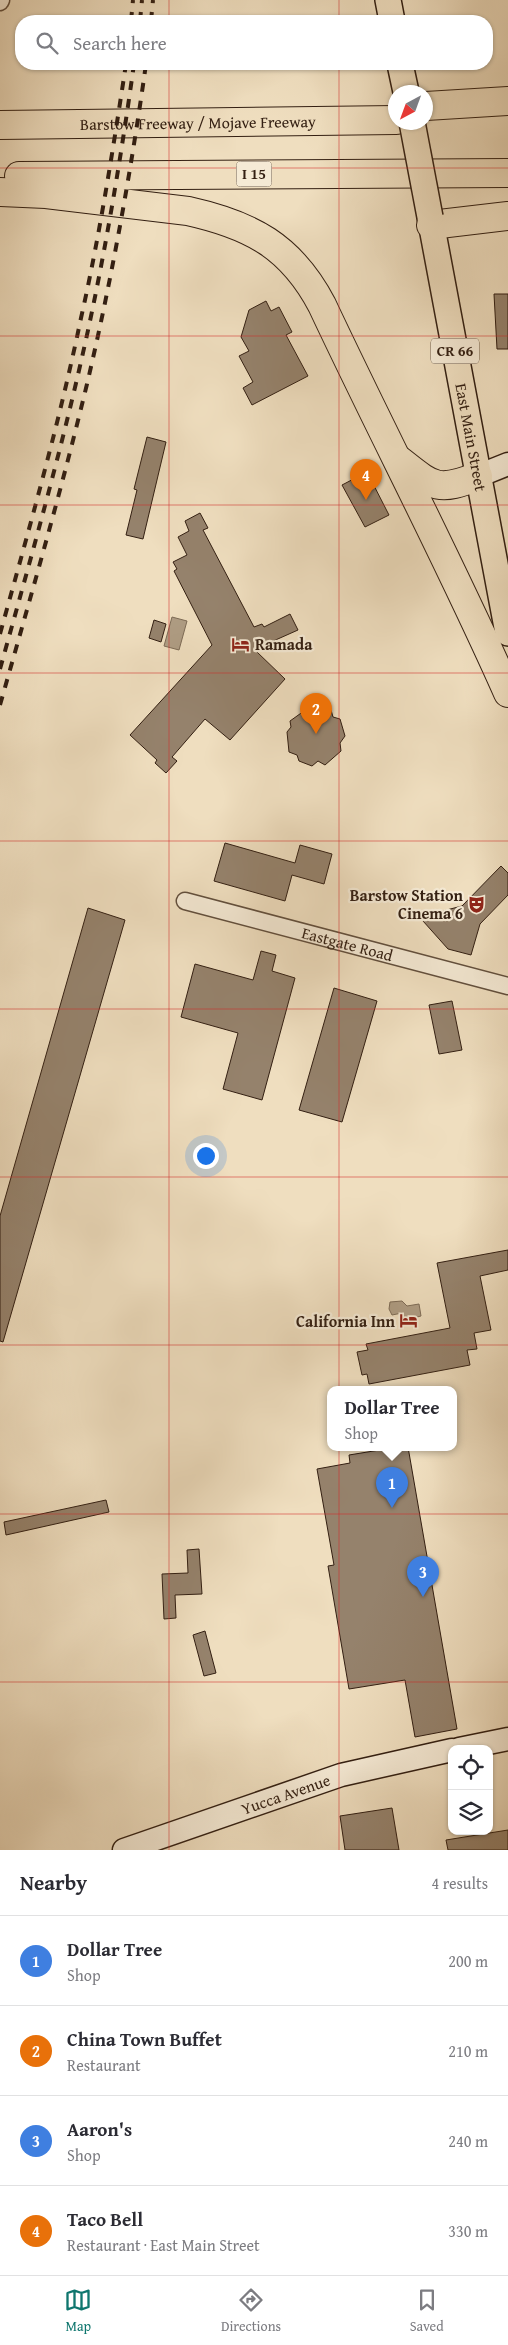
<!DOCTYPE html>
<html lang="en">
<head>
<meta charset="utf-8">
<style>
  body { margin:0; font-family:"Gentium Book Plus",serif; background:#f7f7f7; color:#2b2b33 }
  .controls { position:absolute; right:15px; bottom:15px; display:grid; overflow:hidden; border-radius:10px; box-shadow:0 1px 4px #0004 }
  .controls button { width:45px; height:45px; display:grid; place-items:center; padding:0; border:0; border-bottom:1px solid #e1e1e2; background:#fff; color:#2b2b33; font:25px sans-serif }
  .compass { position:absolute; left:388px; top:85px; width:45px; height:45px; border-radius:50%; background:#fff; box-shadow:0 1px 4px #0004; rotate:221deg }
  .you { position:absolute; left:205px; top:1155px; width:18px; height:18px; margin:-12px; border:4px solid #fff; border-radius:50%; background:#1a73e8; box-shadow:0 0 0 8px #1a73e833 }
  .badge { display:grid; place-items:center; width:32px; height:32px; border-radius:50%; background:#0f766e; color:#fff; font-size:16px; font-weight:700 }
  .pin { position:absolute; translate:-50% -41px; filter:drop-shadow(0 1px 2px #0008) }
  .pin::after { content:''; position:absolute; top:26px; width:18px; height:15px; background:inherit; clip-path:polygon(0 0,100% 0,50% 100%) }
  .popup { position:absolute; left:327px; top:1386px; width:130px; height:65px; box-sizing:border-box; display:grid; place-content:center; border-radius:10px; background:#fff; filter:drop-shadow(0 1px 4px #0005); font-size:16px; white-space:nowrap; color:#7c7c81 }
  .popup b { font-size:19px; color:#2b2b33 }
  .popup::after { content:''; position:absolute; left:50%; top:100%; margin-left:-10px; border:10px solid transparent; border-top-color:#fff }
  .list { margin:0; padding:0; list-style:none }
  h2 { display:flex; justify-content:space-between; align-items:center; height:65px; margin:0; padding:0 20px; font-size:21px }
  h2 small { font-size:16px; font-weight:400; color:#7c7c81 }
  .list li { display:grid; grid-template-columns:32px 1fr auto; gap:15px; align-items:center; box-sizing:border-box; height:90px; padding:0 20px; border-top:1px solid #e1e1e2 }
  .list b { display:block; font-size:19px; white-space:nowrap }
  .list p { margin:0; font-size:16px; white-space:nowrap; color:#7c7c81 }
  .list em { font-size:16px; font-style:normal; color:#7c7c81 }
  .icon { flex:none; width:28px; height:28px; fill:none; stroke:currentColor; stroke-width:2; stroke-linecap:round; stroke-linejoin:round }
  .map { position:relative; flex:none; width:508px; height:1850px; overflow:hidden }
  .search { position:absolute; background:#fff; box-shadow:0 1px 4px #0004; left:15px; right:15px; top:15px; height:55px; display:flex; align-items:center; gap:12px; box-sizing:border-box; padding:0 18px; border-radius:20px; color:#7c7c81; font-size:19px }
  .sheet { height:425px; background:#fff }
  nav { display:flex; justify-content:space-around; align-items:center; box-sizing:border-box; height:70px; border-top:1px solid #e1e1e2; background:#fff; font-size:14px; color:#7c7c81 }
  nav a { display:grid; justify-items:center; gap:2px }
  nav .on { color:#0f766e }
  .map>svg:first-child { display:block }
</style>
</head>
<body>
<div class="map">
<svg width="508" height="1850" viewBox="0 0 508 1850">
  <rect width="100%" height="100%" fill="#efdebf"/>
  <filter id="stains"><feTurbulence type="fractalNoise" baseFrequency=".004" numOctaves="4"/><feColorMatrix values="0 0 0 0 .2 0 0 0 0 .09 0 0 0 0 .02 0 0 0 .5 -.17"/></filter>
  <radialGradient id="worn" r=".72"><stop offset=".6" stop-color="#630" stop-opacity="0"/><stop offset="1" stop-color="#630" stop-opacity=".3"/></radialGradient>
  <path fill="#af9d84" stroke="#7d6b56" d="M 172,617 L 187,621 L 179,650 L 164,646 Z
    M 402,1301 L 407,1306 L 419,1304 L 421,1316 L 405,1320 L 402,1313 L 392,1315 L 389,1309 L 390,1302 Z"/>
  <path fill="#95826c" stroke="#331f12" d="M 494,294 L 508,294 L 508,349 L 497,349 Z
    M 266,301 L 271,311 L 279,307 L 292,332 L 286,335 L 308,376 L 252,405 L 243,388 L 253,382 L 239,356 L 249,351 L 241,337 L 249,310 Z
    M 147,437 L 166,442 L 143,539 L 126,535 L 137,490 L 134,489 Z
    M 367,472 L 389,515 L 365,527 L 342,485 Z
    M 200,513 L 208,528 L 203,530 L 254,627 L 262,624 L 264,627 L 290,614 L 298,630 L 271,642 L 272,645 L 257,652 L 285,679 L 230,740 L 205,719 L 172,757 L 177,761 L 166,773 L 155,763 L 157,760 L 130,735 L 212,645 L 174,571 L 177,569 L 173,562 L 187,555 L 178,537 L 189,531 L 185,521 Z
    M 154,620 L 166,624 L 161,642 L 149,638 Z
    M 311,706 L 331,710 L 333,717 L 340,719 L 345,736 L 340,743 L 341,751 L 325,765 L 318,761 L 312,766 L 299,761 L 297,755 L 289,752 L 287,732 L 291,727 L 290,721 Z
    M 225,843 L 295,863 L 300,845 L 332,854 L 324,884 L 292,875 L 285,901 L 214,881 Z
    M 501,866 L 508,873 L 508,895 L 480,924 L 471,955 L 448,949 L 423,921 L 427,915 L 462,906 Z
    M 88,908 L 125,920 L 3,1342 L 0,1341 L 0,1216 Z
    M 261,951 L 276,955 L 272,971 L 295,978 L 262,1100 L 223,1089 L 238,1033 L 181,1017 L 195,964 L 253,980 Z
    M 334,988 L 377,1001 L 342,1122 L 299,1110 Z
    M 452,1001 L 462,1050 L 439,1054 L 429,1005 Z
    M 508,1250 L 508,1270 L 480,1276 L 491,1330 L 474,1333 L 477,1349 L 467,1350 L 470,1365 L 369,1384 L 367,1374 L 362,1375 L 357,1352 L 368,1350 L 366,1344 L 450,1328 L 437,1263 Z
    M 398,1447 L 408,1447 L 457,1729 L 415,1737 L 405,1680 L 349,1689 L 328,1566 L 334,1565 L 317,1469 L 350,1463 L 349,1455 Z
    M 106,1500 L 109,1512 L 6,1535 L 4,1522 Z
    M 199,1549 L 202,1594 L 175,1595 L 176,1618 L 164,1619 L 162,1574 L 188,1573 L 187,1550 Z
    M 205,1631 L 216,1673 L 204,1676 L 193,1635 Z
    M 392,1808 L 399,1850 L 345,1850 L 340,1816 Z
    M 508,1830 L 508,1850 L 448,1850 L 446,1840 Z"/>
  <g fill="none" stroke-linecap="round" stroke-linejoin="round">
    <defs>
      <g id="street">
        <path d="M 0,2 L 1,0"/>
        <path id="s1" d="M 185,901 L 508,986"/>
      </g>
      <g id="secondary">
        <path d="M 478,476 L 508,464"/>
        <path d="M 459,1749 L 508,1739"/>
        <path id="s2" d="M 124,1850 L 341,1775 L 452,1750"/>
      </g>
      <g id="primary">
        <path d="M 388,0 L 392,21"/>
        <path d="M 400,64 L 406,92"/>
        <path id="s3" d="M 430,217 L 508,633"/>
      </g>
      <g id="highway">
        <path d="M 426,106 L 508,101"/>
        <path id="s4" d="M 0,125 L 396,120"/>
        <path d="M 19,176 L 508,173"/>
        <path d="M 0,192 L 46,194 L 188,211 C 251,225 291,246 322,305 C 383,435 450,562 508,693"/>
        <path d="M 431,225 L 508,216"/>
        <path d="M 399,460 C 432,486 437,493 478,476"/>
      </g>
    </defs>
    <use href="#street" stroke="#624f3d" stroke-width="19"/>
    <use href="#secondary" stroke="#331f12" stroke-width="25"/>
    <use href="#primary" stroke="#331f12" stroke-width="28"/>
    <use href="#highway" stroke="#331f12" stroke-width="30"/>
    <use href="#street" stroke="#f5ead5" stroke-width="16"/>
    <use href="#secondary" stroke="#f5ead5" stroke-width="22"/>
    <use href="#primary" stroke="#efdebf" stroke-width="25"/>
    <use href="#highway" stroke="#efdebf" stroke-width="28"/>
    <path stroke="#331f12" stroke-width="4" stroke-dasharray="9 9" stroke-linecap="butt" d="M 131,21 L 133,0
      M 140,21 L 142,0
      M 151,21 L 153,0
      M 0,634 C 29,529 59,424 81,318 C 100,234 113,149 126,64
      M 0,669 C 32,554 65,438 90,321 C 108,236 122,150 134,64
      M 0,705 C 30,599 61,492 87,384 C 112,278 131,171 146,64"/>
    <defs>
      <path id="primary-bridge" d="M 412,122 L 430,217"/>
    </defs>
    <use href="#primary-bridge" stroke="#331f12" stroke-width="28" stroke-linecap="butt"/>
    <use href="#primary-bridge" stroke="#efdebf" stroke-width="25"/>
  </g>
  <path fill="none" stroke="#d62828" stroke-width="1" stroke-opacity="0.55" d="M 169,0 L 169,21M 339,0 L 339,21M 169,64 L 169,1850M 339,64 L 339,1850M 0,168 L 508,168M 0,336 L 508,336M 0,505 L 508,505M 0,673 L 508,673M 0,841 L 508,841M 0,1009 L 508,1009M 0,1177 L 508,1177M 0,1345 L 508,1345M 0,1514 L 508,1514M 0,1682 L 508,1682"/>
  <defs>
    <symbol id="hotel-bare" viewBox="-9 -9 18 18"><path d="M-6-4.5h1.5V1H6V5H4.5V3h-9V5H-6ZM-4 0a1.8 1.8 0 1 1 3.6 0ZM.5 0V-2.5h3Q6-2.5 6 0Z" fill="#8f2418" stroke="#f5ead5" stroke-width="2.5" paint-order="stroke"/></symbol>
    <symbol id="theatre-bare" viewBox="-9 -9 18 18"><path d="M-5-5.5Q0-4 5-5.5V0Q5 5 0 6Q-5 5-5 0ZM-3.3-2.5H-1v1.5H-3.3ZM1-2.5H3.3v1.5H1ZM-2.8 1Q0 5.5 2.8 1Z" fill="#8f2418" stroke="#f5ead5" stroke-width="2.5" paint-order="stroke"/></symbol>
  </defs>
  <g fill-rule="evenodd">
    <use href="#hotel-bare" x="228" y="632" width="25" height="25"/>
    <use href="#theatre-bare" x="464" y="892" width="25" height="25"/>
    <use href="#hotel-bare" x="396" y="1308" width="25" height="25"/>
  </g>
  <g text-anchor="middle" stroke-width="4.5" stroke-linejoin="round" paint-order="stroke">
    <g fill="#f5ead5" stroke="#6d5c4c" stroke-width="1">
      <rect x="236.5" y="161.5" width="35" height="25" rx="4"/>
      <rect x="431" y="338.5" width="48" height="25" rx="4"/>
    </g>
    <g font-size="15" font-weight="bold" fill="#331f12">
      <text x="254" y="179">I 15</text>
      <text x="455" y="356">CR 66</text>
    </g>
    <g font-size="16" fill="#331f12" stroke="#f5ead5">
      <text dy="6" stroke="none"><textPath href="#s4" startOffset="198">Barstow Freeway / Mojave Freeway</textPath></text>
      <text dy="6" stroke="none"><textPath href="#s3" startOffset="224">East Main Street</textPath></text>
      <text dy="6" stroke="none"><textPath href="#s1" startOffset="168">Eastgate Road</textPath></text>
      <text dy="6" stroke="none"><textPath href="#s2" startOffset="171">Yucca Avenue</textPath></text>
    </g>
    <g font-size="16" font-weight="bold" fill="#331f12" stroke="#f5ead5" text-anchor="end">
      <text x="255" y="650" text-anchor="start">Ramada</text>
      <text x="463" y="901">Barstow Station<tspan x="463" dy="18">Cinema 6</tspan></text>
      <text x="395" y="1327">California Inn</text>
    </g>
  </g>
  <rect width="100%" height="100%" filter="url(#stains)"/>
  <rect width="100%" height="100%" fill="url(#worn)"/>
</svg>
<div class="controls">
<button><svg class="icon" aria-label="locate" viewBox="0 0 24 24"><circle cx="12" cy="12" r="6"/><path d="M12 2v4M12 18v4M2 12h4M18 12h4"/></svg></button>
<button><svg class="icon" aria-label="layers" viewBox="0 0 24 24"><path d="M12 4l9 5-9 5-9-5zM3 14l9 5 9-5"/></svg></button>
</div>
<svg class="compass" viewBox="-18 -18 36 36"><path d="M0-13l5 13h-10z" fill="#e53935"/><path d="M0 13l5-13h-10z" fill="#7c7c81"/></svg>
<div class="you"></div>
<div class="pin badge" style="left:392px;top:1508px;background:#3f7fe0">1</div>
<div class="popup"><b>Dollar Tree</b>Shop</div>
<div class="pin badge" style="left:316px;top:734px;background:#e8710a">2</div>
<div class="pin badge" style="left:423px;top:1597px;background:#3f7fe0">3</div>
<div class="pin badge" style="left:366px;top:500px;background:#e8710a">4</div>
<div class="search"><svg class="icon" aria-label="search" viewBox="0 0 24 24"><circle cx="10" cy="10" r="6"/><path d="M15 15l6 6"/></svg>Search here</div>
</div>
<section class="sheet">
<h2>Nearby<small>4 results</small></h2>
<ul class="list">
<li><span class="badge" style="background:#3f7fe0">1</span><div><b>Dollar Tree</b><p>Shop</p></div><em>200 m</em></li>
<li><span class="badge" style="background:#e8710a">2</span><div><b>China Town Buffet</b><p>Restaurant</p></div><em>210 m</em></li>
<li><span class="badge" style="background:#3f7fe0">3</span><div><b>Aaron's</b><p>Shop</p></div><em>240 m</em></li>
<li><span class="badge" style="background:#e8710a">4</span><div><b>Taco Bell</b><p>Restaurant · East Main Street</p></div><em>330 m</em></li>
</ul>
</section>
<nav>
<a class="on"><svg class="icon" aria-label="map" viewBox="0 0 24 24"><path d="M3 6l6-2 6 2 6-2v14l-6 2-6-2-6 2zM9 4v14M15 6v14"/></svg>Map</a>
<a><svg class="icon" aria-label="directions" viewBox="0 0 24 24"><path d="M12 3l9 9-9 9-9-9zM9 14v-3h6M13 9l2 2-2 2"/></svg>Directions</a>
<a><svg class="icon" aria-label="saved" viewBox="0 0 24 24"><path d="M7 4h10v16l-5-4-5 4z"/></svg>Saved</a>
</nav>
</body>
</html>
